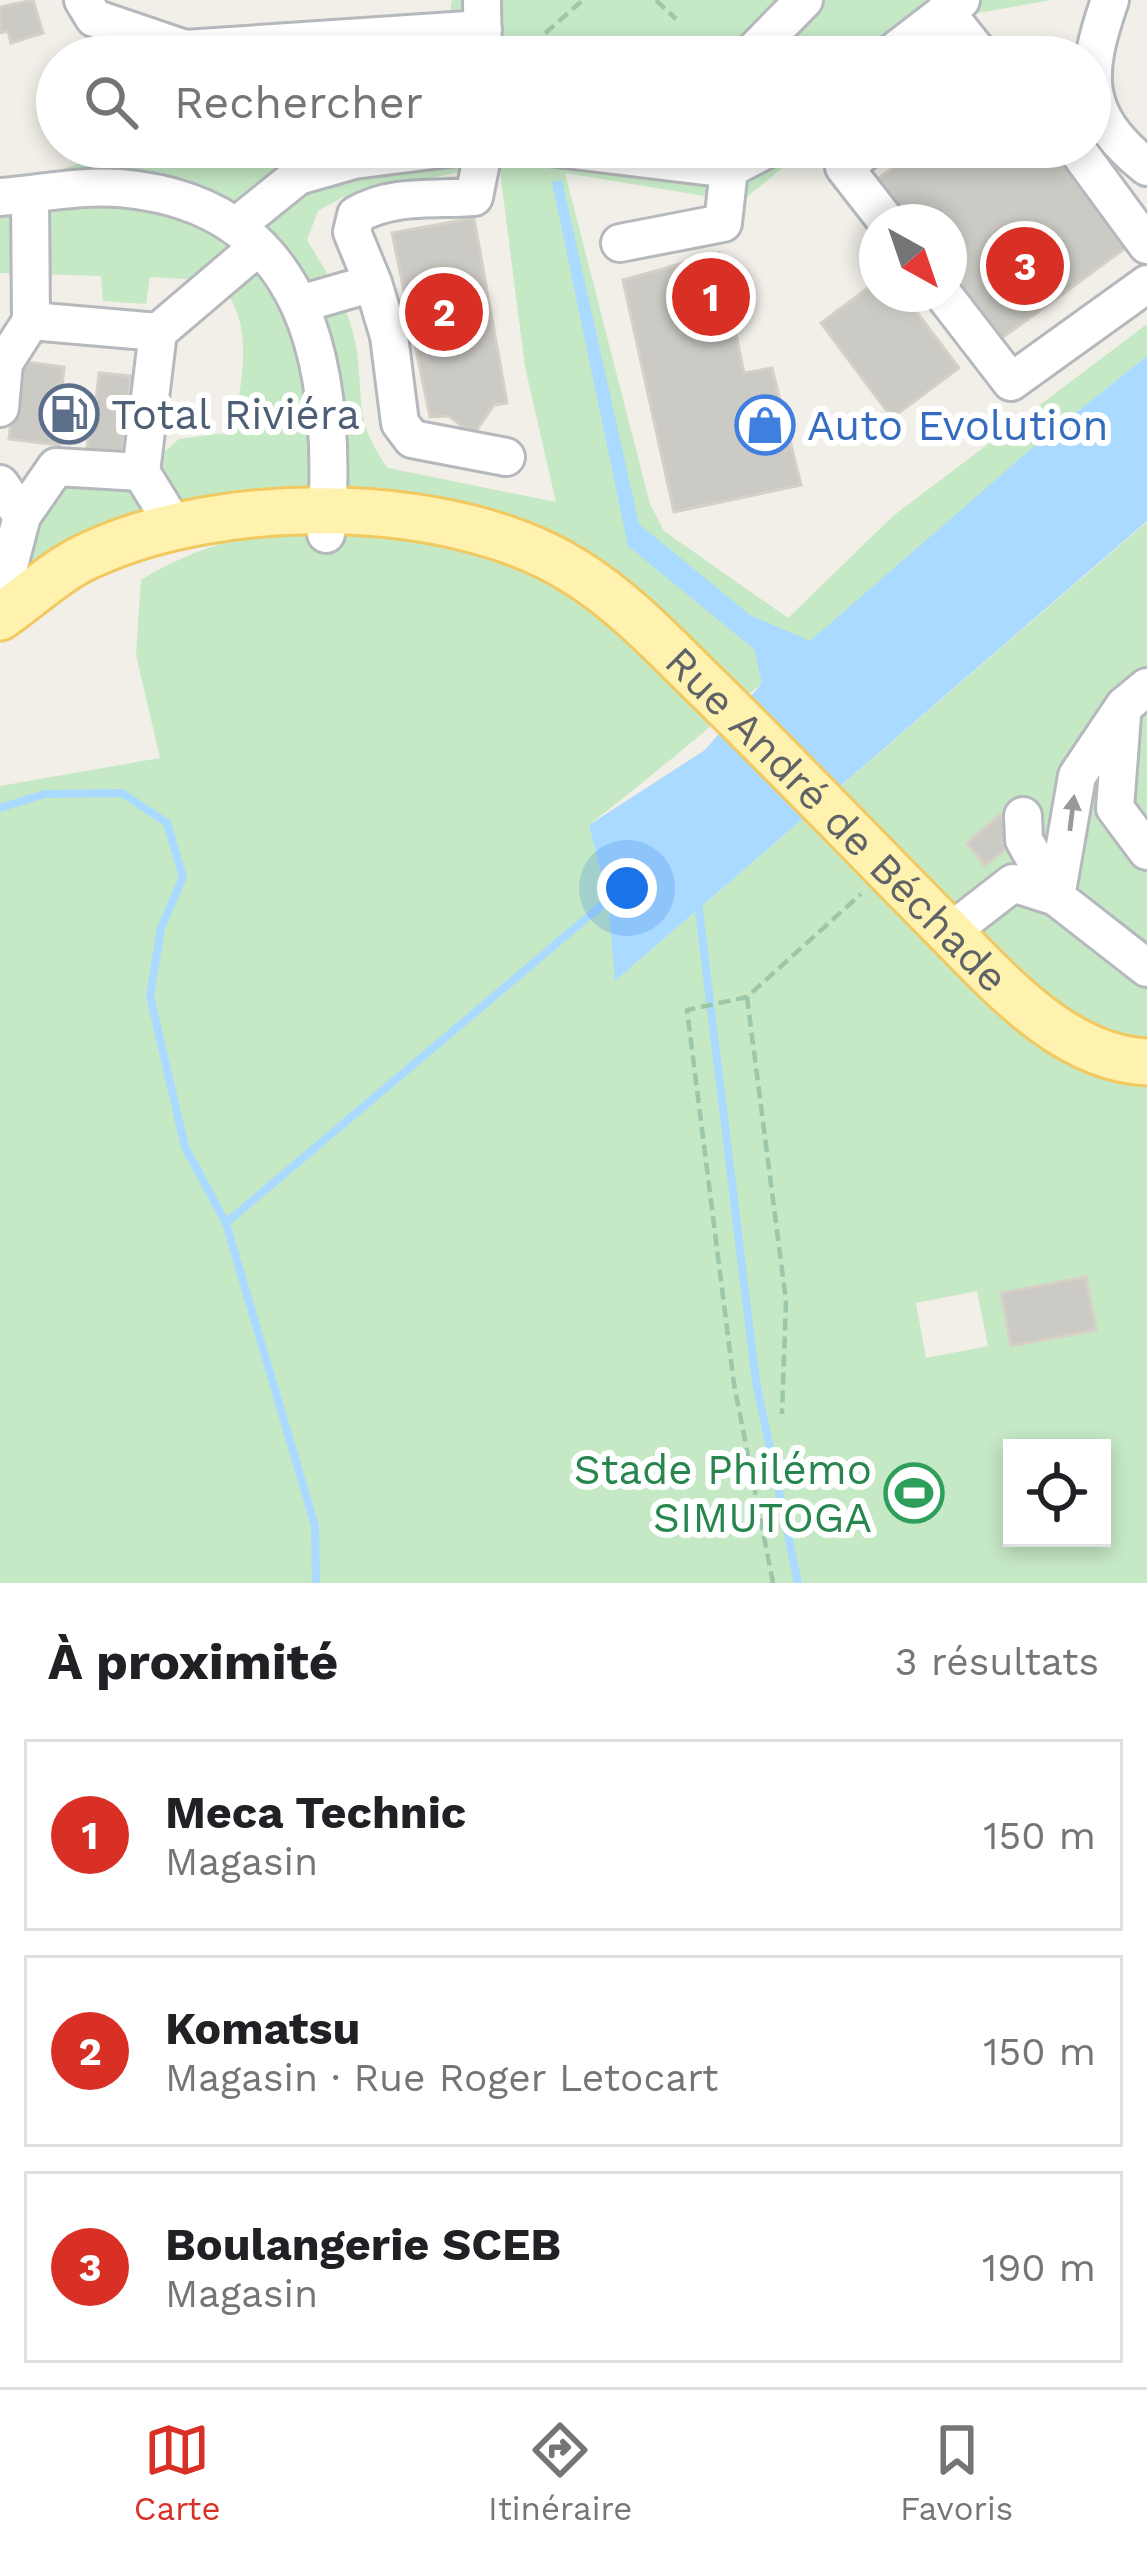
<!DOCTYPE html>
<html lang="fr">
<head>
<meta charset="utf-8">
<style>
  body { margin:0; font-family:"Work Sans",sans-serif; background:#f2f2f2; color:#202124 }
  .controls { position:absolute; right:36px; bottom:36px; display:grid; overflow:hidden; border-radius:0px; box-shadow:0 6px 18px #0003 }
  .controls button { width:108px; height:108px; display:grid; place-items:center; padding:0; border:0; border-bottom:3px solid #e0e0e0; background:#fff; color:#202124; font:60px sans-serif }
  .compass { position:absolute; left:859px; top:204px; width:108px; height:108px; border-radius:50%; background:#fff; box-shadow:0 6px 18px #0003; rotate:140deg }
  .you { position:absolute; left:627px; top:888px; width:42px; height:42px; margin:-30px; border:9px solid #fff; border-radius:50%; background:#1a73e8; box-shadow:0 0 0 18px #1a73e833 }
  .badge { display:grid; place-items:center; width:78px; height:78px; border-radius:50%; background:#d93025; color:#fff; font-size:39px; font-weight:700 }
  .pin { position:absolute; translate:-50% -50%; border:6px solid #fff; box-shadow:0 3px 12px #0006 }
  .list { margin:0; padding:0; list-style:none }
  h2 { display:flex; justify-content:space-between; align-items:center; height:156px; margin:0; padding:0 48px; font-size:51px }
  h2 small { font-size:39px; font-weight:400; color:#757577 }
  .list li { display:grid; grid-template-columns:78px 1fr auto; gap:36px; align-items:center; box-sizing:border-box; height:192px; margin:0 24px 24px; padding:0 24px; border:3px solid #e0e0e0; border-radius:0px }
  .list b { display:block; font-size:45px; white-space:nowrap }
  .list p { margin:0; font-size:39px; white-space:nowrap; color:#757577 }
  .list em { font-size:39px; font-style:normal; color:#757577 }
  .icon { flex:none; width:66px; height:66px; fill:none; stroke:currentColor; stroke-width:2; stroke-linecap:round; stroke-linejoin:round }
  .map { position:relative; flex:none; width:1147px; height:1583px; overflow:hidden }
  .search { position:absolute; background:#fff; box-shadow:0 6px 18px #0003; left:36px; right:36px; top:36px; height:132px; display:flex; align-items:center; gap:30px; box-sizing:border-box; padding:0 42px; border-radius:66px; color:#757577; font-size:45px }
  .sheet { height:804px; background:#fff }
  nav { display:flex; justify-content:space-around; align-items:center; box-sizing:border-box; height:168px; border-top:3px solid #e0e0e0; background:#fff; font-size:33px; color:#757577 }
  nav a { display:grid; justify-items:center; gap:6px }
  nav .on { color:#d93025 }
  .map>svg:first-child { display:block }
</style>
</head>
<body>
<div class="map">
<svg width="1147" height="1583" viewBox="0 0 1147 1583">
  <rect width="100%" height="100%" fill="#f1efe8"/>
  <path fill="#c5e8c5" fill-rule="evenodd" d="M 452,0 L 1052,0 L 978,13 L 920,57 L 442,57 Z
    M 106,147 L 808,147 L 741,202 L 565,173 L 650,504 L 664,531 L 788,618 L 893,516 L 1147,324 L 1147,356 C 956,508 780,676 589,825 L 608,900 L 616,980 L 1147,522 L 1147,1583 L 0,1583 L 0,786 L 160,758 L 136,655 L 141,580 C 237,522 297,533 405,538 L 328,510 L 0,593 L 0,484 L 22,515 L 56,467 L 141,472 L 179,439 L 234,432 C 240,380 258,322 217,281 L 150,277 L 146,304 L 103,301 L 101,276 L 0,273 L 0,190 L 107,154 ZM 464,171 L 500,171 L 525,367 L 556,502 L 388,468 C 354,420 364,406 357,352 C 352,311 328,275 307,240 L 318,211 L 343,197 ZM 977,1291 L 988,1346 L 926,1358 L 916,1303 ZM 1012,1448 L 1102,1448 L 1102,1538 L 1012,1538 Z"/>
  <path fill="#aadaff" d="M 562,180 L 639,524 L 750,615 L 810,641 L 1038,443 L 1147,356 L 1147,521 L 615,981 L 608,900 L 589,825 L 705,750 L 762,683 L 754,649 L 628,546 L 552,182 Z"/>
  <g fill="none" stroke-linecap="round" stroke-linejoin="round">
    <path stroke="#aadaff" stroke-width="8" d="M 0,808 L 45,794 L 122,793 L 167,823 L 183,877 L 161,928 L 150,996 L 185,1147 L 226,1223
      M 698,902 L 756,1382 L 798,1583
      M 316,1583 L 315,1526 L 226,1223 L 608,900"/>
  </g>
  <path fill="#cccac5" stroke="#d6d1c6" stroke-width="3" d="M 33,0 L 43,33 L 11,43 L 8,31 L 0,33 L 0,7 Z
    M 922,147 L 1061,147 L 1131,244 L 991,346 L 949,289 L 949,222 L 901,222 L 872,183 Z
    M 474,218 L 507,403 L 494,405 L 473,435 L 449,416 L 430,417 L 392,233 Z
    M 719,253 L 744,373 L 772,368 L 801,485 L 674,512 L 623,280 Z
    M 877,281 L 877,294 L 903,294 L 959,368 L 892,418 L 821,323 Z
    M 18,361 L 64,367 L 61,397 L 96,401 L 99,373 L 131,376 L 121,465 L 87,461 L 88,428 L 62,427 L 60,445 L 9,439 Z
    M 1000,815 L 1019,838 L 985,866 L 967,843 Z
    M 1086,1277 L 1096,1330 L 1011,1346 L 1001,1293 Z"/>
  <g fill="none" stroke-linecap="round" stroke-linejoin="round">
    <defs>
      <path id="minor" d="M 83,0 L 94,18 L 185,49 L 483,29
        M 482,0 L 483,57
        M 1110,0 C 1084,75 1081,114 1147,167
        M 945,11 L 982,57
        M 748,57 L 804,0
        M 887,57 L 961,0
        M 548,147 L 729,169 L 771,147
        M 871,147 L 844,167 L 887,222
        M 1075,147 L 1147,245
        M 30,195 L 31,321 L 158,332 L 259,246
        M 0,197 C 39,194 81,185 119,188 C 314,204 338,374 326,534
        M 236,226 L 298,176 L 354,160 L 457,147
        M 620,243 L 723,223 L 729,169
        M 373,283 L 352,232 L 356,215 C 392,194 434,200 474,197 L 484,147
        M 943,294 L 1011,382 L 1147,284
        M 300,304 L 373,283 L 389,336 L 400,423 L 412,439 L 506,457
        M 0,408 L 4,363 L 31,321
        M 141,472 L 158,332
        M 141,472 L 175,527
        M 0,484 L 22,516
        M 0,578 L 10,562 L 22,516 L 56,467 L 141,472
        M 1147,687 L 1124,706 L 1077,776 L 1056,897 L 1147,968
        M 1122,716 L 1115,808 L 1147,851
        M 1023,816 L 1024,840 L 1056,897
        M 950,932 L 1013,883 L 1056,897"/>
      <g id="major">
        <path id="s1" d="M 0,617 C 29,597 58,569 90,555 C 221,494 450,493 574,571 C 628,604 672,654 717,697 C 793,772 866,848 941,924 C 997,980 1062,1058 1147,1062"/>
      </g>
    </defs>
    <use href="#minor" stroke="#b5b8bc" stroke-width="42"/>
    <use href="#major" stroke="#f2c960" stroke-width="51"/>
    <path stroke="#9cc7a9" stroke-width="4.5" stroke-dasharray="12 6" stroke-linecap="butt" d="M 656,0 L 676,19
      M 518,57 L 583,0
      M 747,997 L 786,1301 L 782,1414
      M 773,1583 L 734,1384 L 687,1010 L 747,997 L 861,894"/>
    <use href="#minor" stroke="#fff" stroke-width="36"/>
    <use href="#major" stroke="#fff2af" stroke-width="45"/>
  </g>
  <defs><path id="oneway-solid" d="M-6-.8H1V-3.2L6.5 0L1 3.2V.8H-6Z" transform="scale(3)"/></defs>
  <use fill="#979a9d" href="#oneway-solid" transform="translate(1072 813) rotate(-83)"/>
  <defs>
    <symbol id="fuel-ring" viewBox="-11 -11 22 22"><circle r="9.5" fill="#fff" stroke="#5c6f8a" stroke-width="1.5"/><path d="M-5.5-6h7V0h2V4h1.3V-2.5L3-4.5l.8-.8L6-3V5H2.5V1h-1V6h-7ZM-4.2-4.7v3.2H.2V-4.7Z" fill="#5c6f8a"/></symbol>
    <symbol id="shop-ring" viewBox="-11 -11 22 22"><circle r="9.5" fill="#fff" stroke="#3f7fe0" stroke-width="1.5"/><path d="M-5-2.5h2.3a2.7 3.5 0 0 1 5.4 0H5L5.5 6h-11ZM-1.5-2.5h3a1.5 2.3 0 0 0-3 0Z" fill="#3f7fe0"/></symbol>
    <symbol id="stadium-ring" viewBox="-11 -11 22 22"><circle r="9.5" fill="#fff" stroke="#2e9e5b" stroke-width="1.5"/><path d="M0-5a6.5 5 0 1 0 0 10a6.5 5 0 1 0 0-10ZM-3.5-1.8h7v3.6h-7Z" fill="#2e9e5b"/></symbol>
  </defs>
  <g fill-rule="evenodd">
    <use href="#fuel-ring" x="36" y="381" width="66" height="66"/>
    <use href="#shop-ring" x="732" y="392" width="66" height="66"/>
    <use href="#stadium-ring" x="881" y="1460" width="66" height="66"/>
  </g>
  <g text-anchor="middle" stroke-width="12" stroke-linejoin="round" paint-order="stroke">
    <g font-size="42" fill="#4e5e75" stroke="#fff" text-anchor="start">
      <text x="111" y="429">Total Riviéra</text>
    </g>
    <g font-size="42" fill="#366cbe" stroke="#fff" text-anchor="start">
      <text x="807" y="440">Auto Evolution</text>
    </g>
    <g font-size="42" fill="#5f6368" stroke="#fff">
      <text dy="15" stroke="none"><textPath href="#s1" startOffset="972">Rue André de Béchade</textPath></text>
    </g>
    <g font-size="42" fill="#27864d" stroke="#fff" text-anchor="end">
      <text x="872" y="1484">Stade Philémo<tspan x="872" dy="48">SIMUTOGA</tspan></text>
    </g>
  </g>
</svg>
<div class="controls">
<button><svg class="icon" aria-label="locate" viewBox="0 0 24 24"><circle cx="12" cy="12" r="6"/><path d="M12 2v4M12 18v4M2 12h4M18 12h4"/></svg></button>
</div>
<svg class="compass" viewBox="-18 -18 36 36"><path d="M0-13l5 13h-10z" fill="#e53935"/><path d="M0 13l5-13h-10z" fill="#757577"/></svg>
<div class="you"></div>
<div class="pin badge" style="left:711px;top:297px">1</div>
<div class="pin badge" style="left:444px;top:312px">2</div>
<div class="pin badge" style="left:1025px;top:266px">3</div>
<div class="search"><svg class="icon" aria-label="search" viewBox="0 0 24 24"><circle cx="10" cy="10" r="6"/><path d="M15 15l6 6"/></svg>Rechercher</div>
</div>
<section class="sheet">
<h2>À proximité<small>3 résultats</small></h2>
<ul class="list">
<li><span class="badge">1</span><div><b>Meca Technic</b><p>Magasin</p></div><em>150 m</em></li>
<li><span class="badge">2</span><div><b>Komatsu</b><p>Magasin · Rue Roger Letocart</p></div><em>150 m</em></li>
<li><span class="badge">3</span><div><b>Boulangerie SCEB</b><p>Magasin</p></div><em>190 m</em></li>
</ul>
</section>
<nav>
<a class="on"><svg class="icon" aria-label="map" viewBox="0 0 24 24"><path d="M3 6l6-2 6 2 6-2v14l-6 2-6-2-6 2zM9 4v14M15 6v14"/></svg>Carte</a>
<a><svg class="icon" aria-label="directions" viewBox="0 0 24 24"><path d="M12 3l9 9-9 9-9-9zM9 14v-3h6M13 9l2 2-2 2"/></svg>Itinéraire</a>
<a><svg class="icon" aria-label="saved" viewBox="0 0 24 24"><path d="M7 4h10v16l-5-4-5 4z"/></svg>Favoris</a>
</nav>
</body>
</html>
